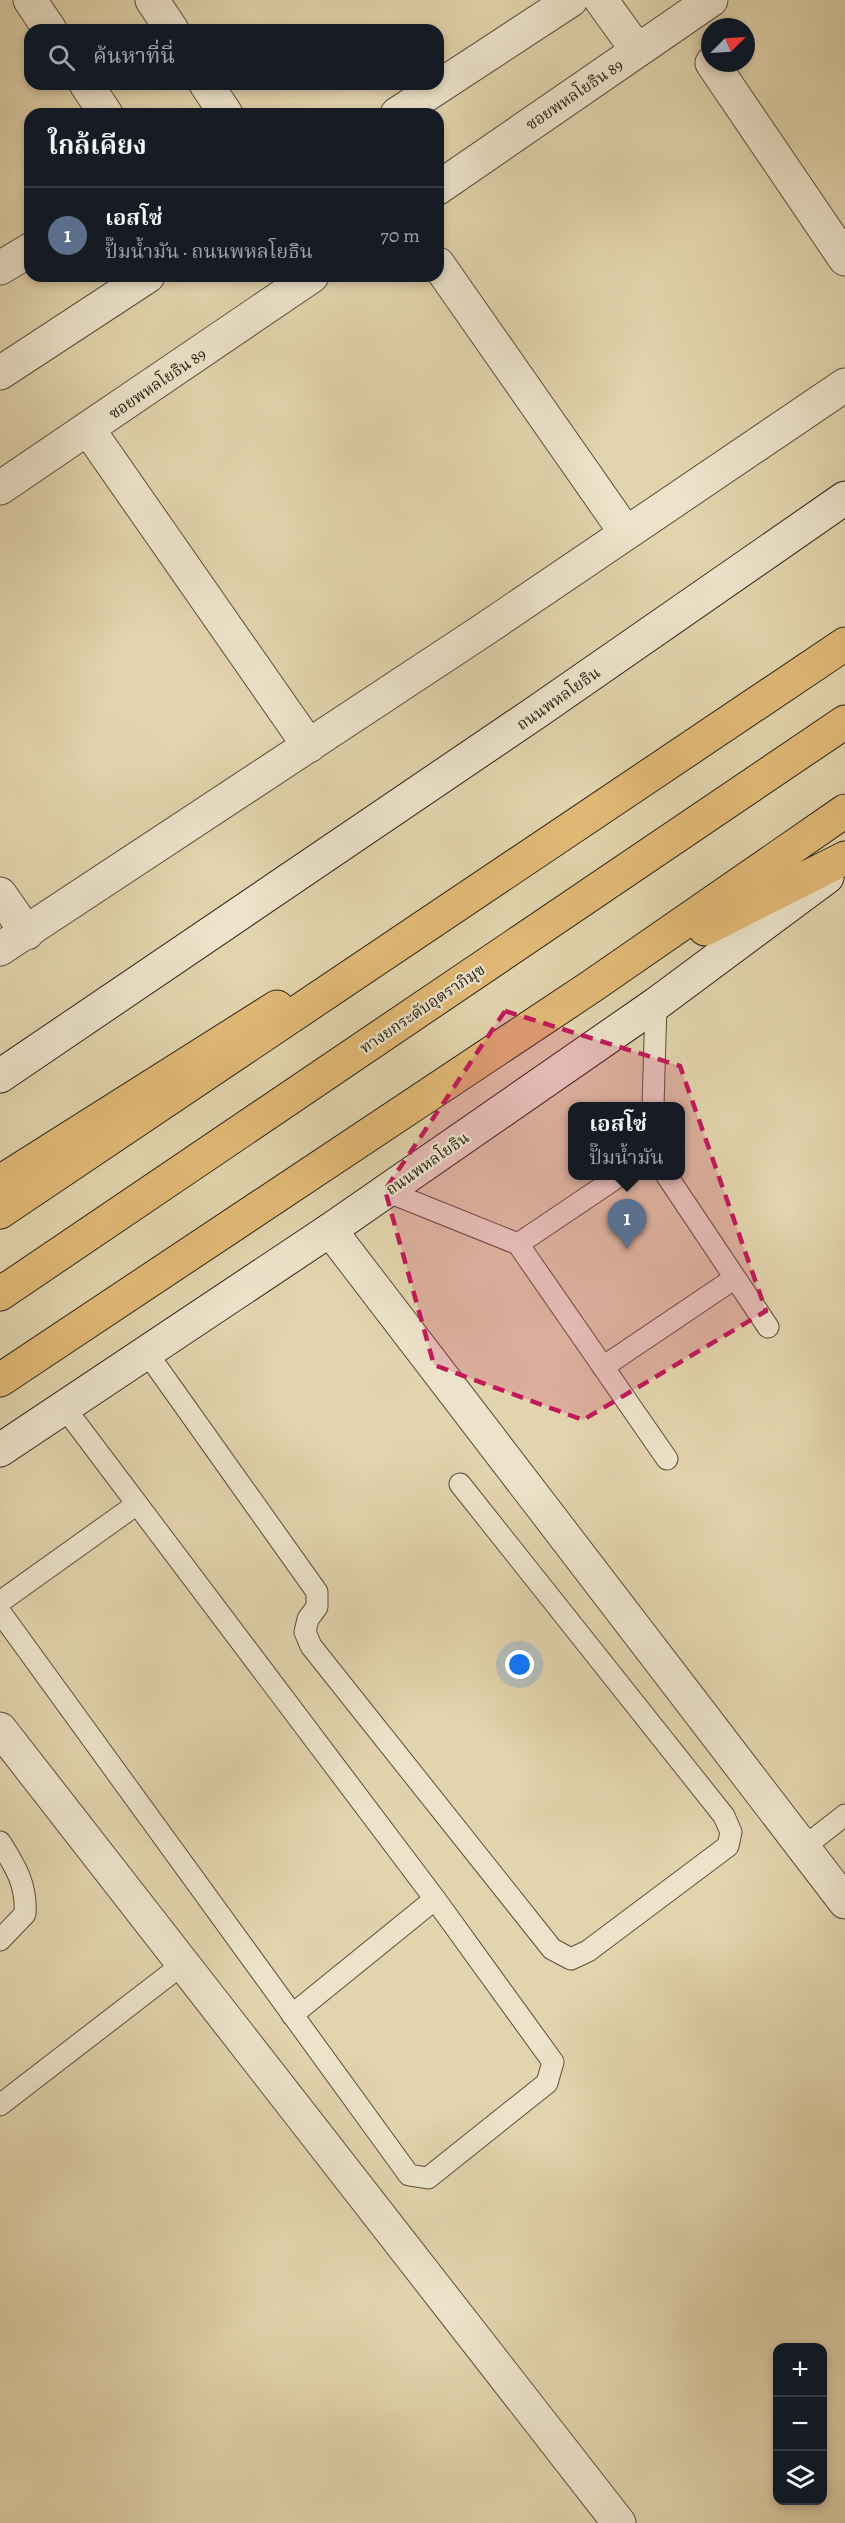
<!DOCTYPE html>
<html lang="th">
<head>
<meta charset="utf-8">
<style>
  body { margin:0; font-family:Alegreya,"Noto Serif Thai",serif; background:#20242c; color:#f1f3f6 }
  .controls { position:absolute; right:18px; bottom:18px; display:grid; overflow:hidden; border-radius:12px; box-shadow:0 3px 9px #0003 }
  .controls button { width:54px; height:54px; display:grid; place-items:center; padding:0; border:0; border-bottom:2px solid #363941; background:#171b24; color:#f1f3f6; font:30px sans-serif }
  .compass { position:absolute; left:701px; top:18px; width:54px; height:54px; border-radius:50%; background:#171b24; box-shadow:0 3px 9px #0003; rotate:66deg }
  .you { position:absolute; left:520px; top:1665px; width:21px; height:21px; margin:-15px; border:4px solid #fff; border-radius:50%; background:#1a73e8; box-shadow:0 0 0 9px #1a73e833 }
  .badge { display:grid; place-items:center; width:39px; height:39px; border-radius:50%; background:#2563eb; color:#fff; font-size:20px; font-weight:700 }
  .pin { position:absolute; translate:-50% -50px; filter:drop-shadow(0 2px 3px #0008) }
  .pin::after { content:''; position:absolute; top:32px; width:21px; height:18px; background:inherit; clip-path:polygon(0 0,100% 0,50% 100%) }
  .popup { position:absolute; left:568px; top:1102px; width:117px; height:78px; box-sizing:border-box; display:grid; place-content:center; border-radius:12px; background:#171b24; filter:drop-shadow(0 2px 4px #0005); font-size:20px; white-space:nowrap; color:#9ea1a6 }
  .popup b { font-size:22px; color:#f1f3f6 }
  .popup::after { content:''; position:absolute; left:50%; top:100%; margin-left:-12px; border:12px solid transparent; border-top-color:#171b24 }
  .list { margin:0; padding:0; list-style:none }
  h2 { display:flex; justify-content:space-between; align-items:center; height:78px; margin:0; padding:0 24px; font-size:26px }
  h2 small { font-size:20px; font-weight:400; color:#9ea1a6 }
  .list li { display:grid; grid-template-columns:39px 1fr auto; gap:18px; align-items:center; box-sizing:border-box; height:96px; padding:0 24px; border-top:2px solid #363941 }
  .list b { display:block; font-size:22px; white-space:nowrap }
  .list p { margin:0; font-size:20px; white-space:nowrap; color:#9ea1a6 }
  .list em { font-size:20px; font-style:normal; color:#9ea1a6 }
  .icon { flex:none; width:33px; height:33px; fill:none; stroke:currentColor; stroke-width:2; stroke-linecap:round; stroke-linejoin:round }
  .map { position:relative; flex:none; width:845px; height:2523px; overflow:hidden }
  .search { position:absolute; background:#171b24; box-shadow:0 3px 9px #0003; left:24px; top:24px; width:420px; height:66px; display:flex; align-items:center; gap:15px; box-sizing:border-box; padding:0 21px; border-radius:18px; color:#9ea1a6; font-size:22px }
  .panel { position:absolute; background:#171b24; box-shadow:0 3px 9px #0003; left:24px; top:108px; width:420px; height:174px; border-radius:18px }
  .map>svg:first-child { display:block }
</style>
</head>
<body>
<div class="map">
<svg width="845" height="2523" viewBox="0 0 845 2523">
  <rect width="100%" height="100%" fill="#e2d4ad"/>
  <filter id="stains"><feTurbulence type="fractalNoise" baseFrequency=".00333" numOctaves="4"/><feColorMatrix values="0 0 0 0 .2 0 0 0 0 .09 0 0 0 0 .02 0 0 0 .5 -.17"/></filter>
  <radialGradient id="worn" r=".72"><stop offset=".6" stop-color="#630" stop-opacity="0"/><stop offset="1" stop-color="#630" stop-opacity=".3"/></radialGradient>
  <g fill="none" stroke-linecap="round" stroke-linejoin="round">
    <defs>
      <path id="service" d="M 653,1106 L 656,1004
        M 667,1176 L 768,1327
        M 386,1191 L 518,1244 L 619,1176
        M 518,1244 L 667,1459
        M 147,1353 L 317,1592 L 317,1607 L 308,1619 L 305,1632 L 311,1646 L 552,1949 L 571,1959 L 588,1951 L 728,1846 L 731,1832 L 724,1816 L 460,1484
        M 603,1367 L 735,1278
        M 0,1602 L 137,1504
        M 0,1612 L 409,2175 L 428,2178 L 547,2083 L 553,2062 L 435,1899 L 64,1407
        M 0,1842 C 15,1866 27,1884 25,1914 L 0,1940
        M 804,1847 L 845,1815
        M 292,2015 L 435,1899
        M 0,2105 L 183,1964"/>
      <path id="minor" d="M 30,0 L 50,30
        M 152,0 L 172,30
        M 601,0 L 637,50
        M 712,63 L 845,259
        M 86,84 L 106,114
        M 206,84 L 226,114
        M 397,114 L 571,0
        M 438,188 L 711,0
        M 438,264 L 626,533
        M 0,268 L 30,250
        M 0,373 L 148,276
        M 88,429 L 309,746
        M 0,488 L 312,276
        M 0,894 L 27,933
        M 0,949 L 485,629 L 845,385
        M 330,1230 L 845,1902
        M 0,1729 L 619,2523"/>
      <path id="secondary" d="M 0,1076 L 538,711 L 845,498
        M 0,1450 L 330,1230 L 656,1004 L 827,877"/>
      <path id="trunk" d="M 705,929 L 845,858
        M 0,1182 L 277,1007
        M 0,1380 L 592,986 L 845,811"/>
      <path id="motorway" d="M 0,1212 L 845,644
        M 0,1294 L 845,722"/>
    </defs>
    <use href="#service" stroke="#5a4e3d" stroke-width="23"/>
    <use href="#minor" stroke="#5a4e3d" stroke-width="35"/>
    <use href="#secondary" stroke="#2c2218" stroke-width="35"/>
    <use href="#trunk" stroke="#2c2218" stroke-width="35"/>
    <use href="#motorway" stroke="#2c2218" stroke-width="35"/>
    <use href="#service" stroke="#ece3ca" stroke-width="21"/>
    <use href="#minor" stroke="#ece3ca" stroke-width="33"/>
    <use href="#secondary" stroke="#ece3ca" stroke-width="33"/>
    <use href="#trunk" stroke="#e1ba76" stroke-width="33"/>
    <use href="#motorway" stroke="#e1ba76" stroke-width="33"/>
  </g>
  <path fill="#c2185b" fill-opacity="0.2" stroke="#c2185b" stroke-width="4.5" stroke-dasharray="12 8" stroke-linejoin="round" d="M 505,1011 L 680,1066 L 766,1311 L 583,1420 L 434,1365 L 385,1190 Z"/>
  <g text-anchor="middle" stroke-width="4.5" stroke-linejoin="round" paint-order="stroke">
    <g font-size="16" fill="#2c2218" stroke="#ece3ca">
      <text transform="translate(574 94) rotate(-34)" y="6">ซอยพหลโยธิน 89</text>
      <text transform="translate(157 383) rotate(-34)" y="6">ซอยพหลโยธิน 89</text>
      <text transform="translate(558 698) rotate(-35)" y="6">ถนนพหลโยธิน</text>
      <text transform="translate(422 1008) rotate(-34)" y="6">ทางยกระดับอุตราภิมุข</text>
      <text transform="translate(427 1163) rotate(-35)" y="6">ถนนพหลโยธิน</text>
    </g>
  </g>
  <rect width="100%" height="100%" filter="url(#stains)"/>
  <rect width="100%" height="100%" fill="url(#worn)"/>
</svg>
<div class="controls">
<button>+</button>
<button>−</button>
<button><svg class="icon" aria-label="layers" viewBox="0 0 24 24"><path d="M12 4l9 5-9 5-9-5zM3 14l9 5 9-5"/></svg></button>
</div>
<svg class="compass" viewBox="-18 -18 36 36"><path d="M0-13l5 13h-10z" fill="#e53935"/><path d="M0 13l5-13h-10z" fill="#9ea1a6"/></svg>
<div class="you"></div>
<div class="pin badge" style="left:627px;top:1249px;background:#5c6f8a">1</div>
<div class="popup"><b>เอสโซ่</b>ปั๊มน้ำมัน</div>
<div class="search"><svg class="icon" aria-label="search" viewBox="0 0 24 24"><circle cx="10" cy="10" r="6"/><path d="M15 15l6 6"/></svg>ค้นหาที่นี่</div>
<section class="panel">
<h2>ใกล้เคียง<small></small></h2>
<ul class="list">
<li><span class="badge" style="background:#5c6f8a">1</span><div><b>เอสโซ่</b><p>ปั๊มน้ำมัน · ถนนพหลโยธิน</p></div><em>70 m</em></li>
</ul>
</section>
</div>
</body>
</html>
